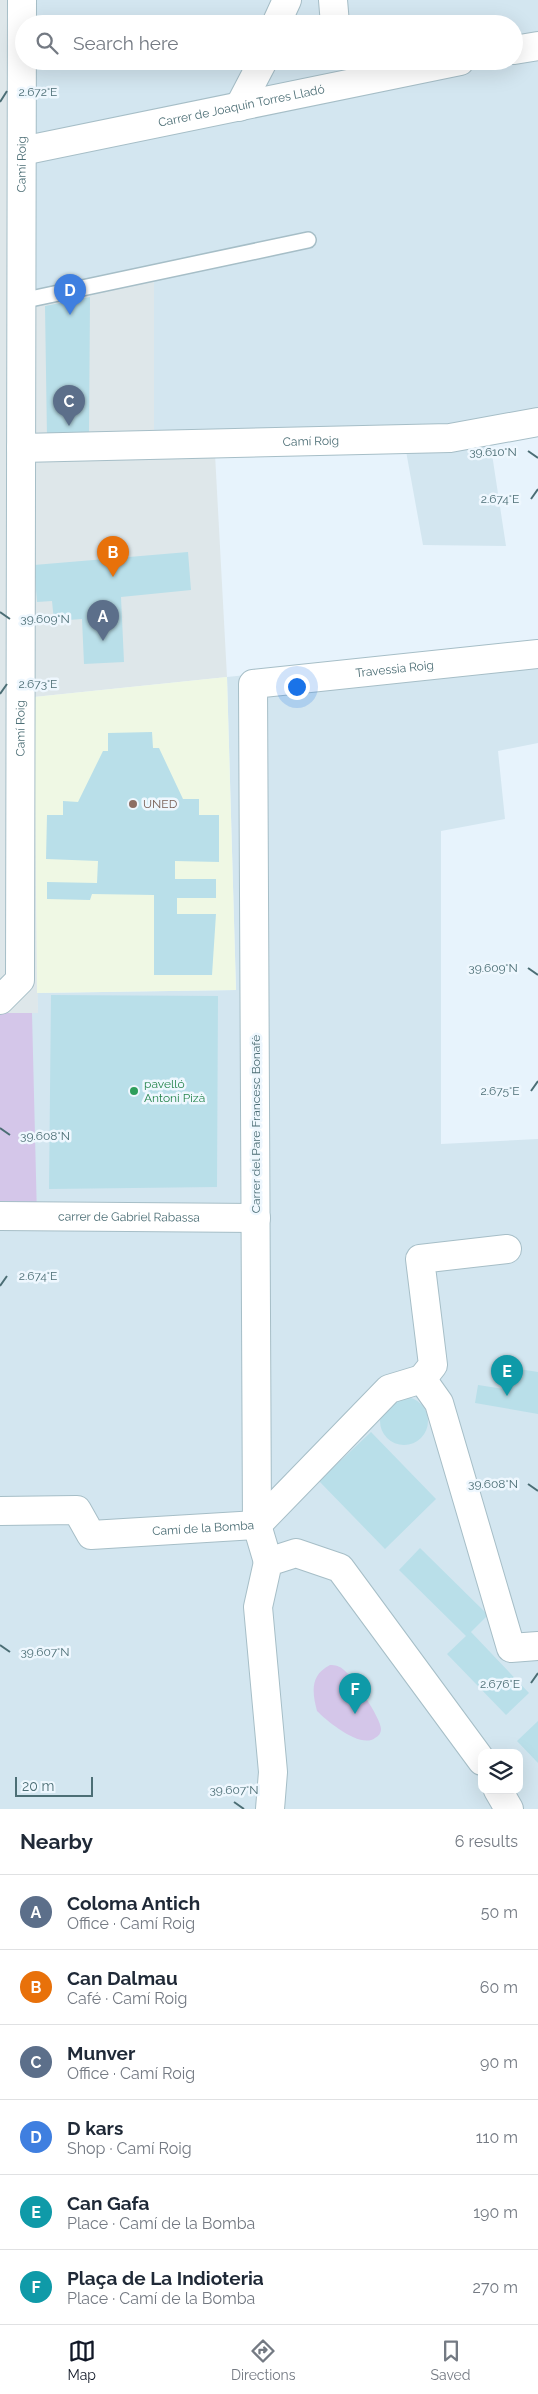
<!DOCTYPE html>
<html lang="en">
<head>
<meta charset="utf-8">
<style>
  body { margin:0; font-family:Raleway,sans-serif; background:#f2f2f3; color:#1f2937 }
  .controls { position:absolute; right:15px; bottom:15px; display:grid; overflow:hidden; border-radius:10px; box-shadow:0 5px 20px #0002 }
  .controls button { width:45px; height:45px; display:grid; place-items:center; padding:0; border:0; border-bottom:1px solid #e0e1e3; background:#fff; color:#1f2937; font:25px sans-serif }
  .scale { position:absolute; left:15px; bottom:12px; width:78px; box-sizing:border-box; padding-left:5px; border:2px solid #4c6e75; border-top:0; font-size:14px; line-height:18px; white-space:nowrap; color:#4c6e75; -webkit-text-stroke:4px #eef7fe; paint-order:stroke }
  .you { position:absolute; left:296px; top:686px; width:18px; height:18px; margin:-12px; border:4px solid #fff; border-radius:50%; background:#1a73e8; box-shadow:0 0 0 8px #1a73e833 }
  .badge { display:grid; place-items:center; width:32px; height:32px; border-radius:50%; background:#111827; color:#fff; font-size:16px; font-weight:700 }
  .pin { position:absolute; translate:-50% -41px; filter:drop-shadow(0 1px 2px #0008) }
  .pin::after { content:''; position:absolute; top:26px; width:18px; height:15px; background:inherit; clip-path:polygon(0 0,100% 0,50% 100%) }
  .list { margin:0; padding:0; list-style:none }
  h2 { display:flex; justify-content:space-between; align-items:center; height:65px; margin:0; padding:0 20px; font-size:21px }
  h2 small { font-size:16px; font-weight:400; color:#747a83 }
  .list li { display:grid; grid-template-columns:32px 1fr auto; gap:15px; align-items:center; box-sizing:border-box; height:75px; padding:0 20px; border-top:1px solid #e0e1e3 }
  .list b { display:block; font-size:19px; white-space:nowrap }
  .list p { margin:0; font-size:16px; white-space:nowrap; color:#747a83 }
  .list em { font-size:16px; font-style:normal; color:#747a83 }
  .icon { flex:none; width:28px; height:28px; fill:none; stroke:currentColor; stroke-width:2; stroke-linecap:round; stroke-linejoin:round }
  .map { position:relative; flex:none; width:538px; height:1809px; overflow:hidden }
  .search { position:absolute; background:#fff; box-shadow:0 5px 20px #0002; left:15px; right:15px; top:15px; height:55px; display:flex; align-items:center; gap:12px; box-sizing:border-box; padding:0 18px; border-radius:28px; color:#747a83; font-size:19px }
  .sheet { height:515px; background:#fff }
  nav { display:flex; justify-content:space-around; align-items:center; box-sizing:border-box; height:70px; border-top:1px solid #e0e1e3; background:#fff; font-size:14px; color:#747a83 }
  nav a { display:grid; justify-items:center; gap:2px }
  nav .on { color:#111827 }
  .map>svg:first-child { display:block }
</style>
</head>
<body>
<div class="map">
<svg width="538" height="1809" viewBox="0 0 538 1809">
  <rect width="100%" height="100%" fill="#e7f3fc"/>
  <path fill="#d3e6f0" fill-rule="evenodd" d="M 36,0 L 538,0 L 538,432 L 490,441 L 506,546 L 423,545 L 406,451 L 154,432 L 35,292 L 35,61 L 514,61 L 514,24 L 36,24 Z
    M 538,644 L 538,743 L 498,751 L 505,819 L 441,831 L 441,1144 L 538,1139 L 538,1809 L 0,1809 L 0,1013 L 38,1013 L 37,993 L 236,990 L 227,677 ZM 482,1753 L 519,1753 L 519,1790 L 482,1790 Z"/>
  <path fill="#dee7ea" d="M 0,0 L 36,0 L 35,292 L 154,270 L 154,431 L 215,454 L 227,677 L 34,697 L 38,1013 L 0,1013 Z"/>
  <path fill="#eff8e4" d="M 227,677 L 236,990 L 37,993 L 34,697 Z"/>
  <path fill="#d4c6e9" d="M 0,1013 L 32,1013 L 37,1217 L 0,1216 Z
    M 330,1665 C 335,1665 340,1666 344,1670 C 353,1677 381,1718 381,1729 C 381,1733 379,1736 375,1738 C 361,1749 328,1722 317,1711 C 312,1692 310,1675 330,1665 Z"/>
  <path fill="#b9dfe9" d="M 90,297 L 89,437 L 47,438 L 45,306 Z
    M 188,552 L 191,590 L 121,597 L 124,662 L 84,664 L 82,619 L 54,621 L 52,601 L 37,602 L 34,565 Z
    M 152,732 L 153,748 L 159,748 L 183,799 L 199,799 L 199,815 L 219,815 L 219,862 L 175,861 L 175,879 L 216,879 L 216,898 L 177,898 L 177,914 L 216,914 L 212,975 L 154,975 L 154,895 L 92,894 L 90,900 L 47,899 L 47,882 L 97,883 L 98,861 L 46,859 L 47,815 L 63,815 L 63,801 L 78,802 L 103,751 L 108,751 L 108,733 Z
    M 51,995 L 218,996 L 217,1187 L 49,1189 Z
    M 507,1367 L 538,1372 L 538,1414 L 475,1403 L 478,1385 L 504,1389 Z
    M380 1421a24 24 0 1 1 48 0a24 24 0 1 1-48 0Z
    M 371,1432 L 436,1499 L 385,1549 L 319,1481 Z
    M 420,1548 L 488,1615 L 471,1632 L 529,1693 L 506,1715 L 447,1654 L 466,1636 L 399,1570 Z
    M 538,1721 L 538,1763 L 517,1741 Z"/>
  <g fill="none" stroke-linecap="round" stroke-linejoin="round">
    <defs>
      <path id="lane" d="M 21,301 L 308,240"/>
      <g id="street">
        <path d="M 333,0 L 335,24"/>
        <path d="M 276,24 L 287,0"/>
        <path d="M 514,50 L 538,46"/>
        <path d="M 239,107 L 263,61"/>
        <path id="s1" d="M 22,151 L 460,61"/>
        <path id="s2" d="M 21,448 L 450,438 L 538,422"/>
        <path id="s3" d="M 0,1000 L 20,980 L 22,0"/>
        <path id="s4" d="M 0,1216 L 256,1218"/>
        <path d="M 422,1379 L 433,1365 L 420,1259 L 507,1249"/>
        <path id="s5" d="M 0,1511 L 77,1510 L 91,1535 L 257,1525 L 389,1389 L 422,1379 L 439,1403 L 511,1648 L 538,1646"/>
        <path id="s6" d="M 268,1562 L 257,1525 L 253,684 L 538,654"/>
        <path d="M 498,1790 L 509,1809"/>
        <path d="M 270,1809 L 273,1772 L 258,1607 L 268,1562 L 296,1553 L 340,1568 L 482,1761"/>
      </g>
    </defs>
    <use href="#lane" stroke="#a6bec7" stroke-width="18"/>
    <use href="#street" stroke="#a6bec7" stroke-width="30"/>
    <use href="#lane" stroke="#fff" stroke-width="15"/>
    <use href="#street" stroke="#fff" stroke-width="28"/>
  </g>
  <path fill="none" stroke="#4c6e75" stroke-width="2" d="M 0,102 L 7,91M 528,451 L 538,458M 531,499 L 538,489M 0,612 L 10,619M 0,694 L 7,684M 528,968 L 538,975M 531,1091 L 538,1081M 0,1128 L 10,1135M 0,1286 L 7,1276M 528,1484 L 538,1491M 0,1645 L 10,1652M 531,1683 L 538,1673M 234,1802 L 244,1809"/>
  <circle fill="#8d6e63" stroke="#eef7fe" stroke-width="2" cx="133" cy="804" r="5"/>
  <circle fill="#2e9e5b" stroke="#eef7fe" stroke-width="2" cx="134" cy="1091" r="5"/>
  <g text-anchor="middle" stroke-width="5" stroke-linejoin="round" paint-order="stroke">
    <g font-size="12" fill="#4c6e75" stroke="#eef7fe">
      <text dy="4" stroke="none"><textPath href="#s1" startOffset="224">Carrer de Joaquín Torres Lladó</textPath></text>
      <text dy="4" stroke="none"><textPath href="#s3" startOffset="844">Camí Roig</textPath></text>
      <text dy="4" stroke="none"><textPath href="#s2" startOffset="290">Camí Roig</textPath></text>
      <text dy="4" stroke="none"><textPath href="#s6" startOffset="1022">Travessia Roig</textPath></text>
      <text dy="4" stroke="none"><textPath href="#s3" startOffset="280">Camí Roig</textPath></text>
      <text transform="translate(256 1124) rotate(-90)" y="4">Carrer del Pare Francesc Bonafè</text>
      <text dy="4" stroke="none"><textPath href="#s4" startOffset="129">carrer de Gabriel Rabassa</textPath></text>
      <text dy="4" stroke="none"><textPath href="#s5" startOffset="218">Camí de la Bomba</textPath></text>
    </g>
    <g font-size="12" fill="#785e54" stroke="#eef7fe" text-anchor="start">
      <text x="143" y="808">UNED</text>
    </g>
    <g font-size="12" fill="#27864d" stroke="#eef7fe" text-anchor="start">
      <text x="144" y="1088">pavelló<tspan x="144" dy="14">Antoni Pizà</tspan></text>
    </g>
  </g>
  <g font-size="12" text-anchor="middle" fill="#4c6e75" stroke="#eef7fe" stroke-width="5" stroke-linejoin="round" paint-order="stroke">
    <text x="38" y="96">2.672°E</text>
    <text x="493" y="456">39.610°N</text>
    <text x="500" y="503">2.674°E</text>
    <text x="45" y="623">39.609°N</text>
    <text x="38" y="688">2.673°E</text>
    <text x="493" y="972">39.609°N</text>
    <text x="500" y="1095">2.675°E</text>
    <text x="45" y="1140">39.608°N</text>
    <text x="38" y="1280">2.674°E</text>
    <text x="493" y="1488">39.608°N</text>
    <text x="45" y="1656">39.607°N</text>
    <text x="500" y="1688">2.676°E</text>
    <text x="234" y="1794">39.607°N</text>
  </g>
</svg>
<div class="controls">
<button><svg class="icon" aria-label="layers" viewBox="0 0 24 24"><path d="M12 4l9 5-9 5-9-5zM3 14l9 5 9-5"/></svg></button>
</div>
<div class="scale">20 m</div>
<div class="you"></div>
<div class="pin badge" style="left:103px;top:641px;background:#5c6f8a">A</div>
<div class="pin badge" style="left:113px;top:577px;background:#e8710a">B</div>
<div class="pin badge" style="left:69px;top:426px;background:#5c6f8a">C</div>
<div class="pin badge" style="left:70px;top:315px;background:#3f7fe0">D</div>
<div class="pin badge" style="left:507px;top:1396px;background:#0f9aa8">E</div>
<div class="pin badge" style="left:355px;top:1714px;background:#0f9aa8">F</div>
<div class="search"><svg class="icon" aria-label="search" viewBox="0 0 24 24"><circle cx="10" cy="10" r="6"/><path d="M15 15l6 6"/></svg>Search here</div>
</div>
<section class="sheet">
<h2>Nearby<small>6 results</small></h2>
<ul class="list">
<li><span class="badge" style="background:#5c6f8a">A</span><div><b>Coloma Antich</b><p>Office · Camí Roig</p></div><em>50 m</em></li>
<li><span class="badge" style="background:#e8710a">B</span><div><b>Can Dalmau</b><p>Café · Camí Roig</p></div><em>60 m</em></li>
<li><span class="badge" style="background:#5c6f8a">C</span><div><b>Munver</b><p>Office · Camí Roig</p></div><em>90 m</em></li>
<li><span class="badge" style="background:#3f7fe0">D</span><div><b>D kars</b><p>Shop · Camí Roig</p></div><em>110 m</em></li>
<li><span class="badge" style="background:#0f9aa8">E</span><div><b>Can Gafa</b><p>Place · Camí de la Bomba</p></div><em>190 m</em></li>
<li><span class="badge" style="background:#0f9aa8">F</span><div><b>Plaça de La Indioteria</b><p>Place · Camí de la Bomba</p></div><em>270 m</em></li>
</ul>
</section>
<nav>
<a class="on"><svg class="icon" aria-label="map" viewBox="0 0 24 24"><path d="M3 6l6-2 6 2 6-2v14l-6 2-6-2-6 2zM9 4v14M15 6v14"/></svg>Map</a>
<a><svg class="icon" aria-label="directions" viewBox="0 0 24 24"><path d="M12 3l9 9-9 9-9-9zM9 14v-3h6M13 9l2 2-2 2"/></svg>Directions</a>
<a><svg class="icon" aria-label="saved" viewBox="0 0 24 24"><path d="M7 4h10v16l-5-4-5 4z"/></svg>Saved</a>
</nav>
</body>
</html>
